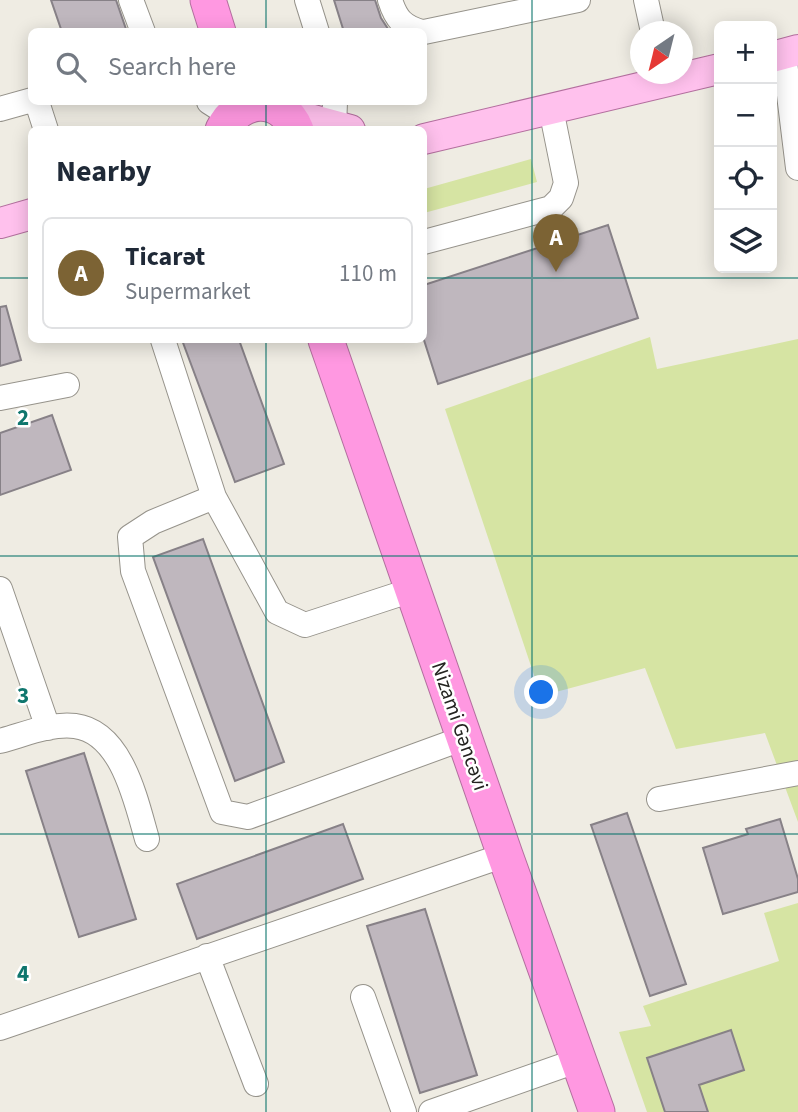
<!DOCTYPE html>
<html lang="en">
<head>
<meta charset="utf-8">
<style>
  body { margin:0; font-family:"Source Sans 3",sans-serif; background:#f2f2f3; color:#1f2937 }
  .controls { position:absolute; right:21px; top:21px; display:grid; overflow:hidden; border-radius:10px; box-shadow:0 4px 18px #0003 }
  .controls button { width:63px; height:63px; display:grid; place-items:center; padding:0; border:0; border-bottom:2px solid #e0e1e3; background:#fff; color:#1f2937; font:35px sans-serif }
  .compass { position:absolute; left:630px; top:21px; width:63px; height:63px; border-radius:50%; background:#fff; box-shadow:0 4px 18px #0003; rotate:215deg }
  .you { position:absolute; left:542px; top:693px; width:24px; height:24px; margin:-18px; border:5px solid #fff; border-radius:50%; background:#1a73e8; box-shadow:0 0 0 10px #1a73e833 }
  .badge { display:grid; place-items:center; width:46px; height:46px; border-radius:50%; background:#7c6334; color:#fff; font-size:23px; font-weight:700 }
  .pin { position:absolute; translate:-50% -58px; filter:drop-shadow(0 2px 4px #0008) }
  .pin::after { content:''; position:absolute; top:37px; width:24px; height:21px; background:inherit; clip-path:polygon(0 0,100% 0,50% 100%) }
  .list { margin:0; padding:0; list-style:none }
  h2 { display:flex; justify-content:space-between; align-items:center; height:91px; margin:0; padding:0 28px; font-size:30px }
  h2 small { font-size:23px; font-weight:400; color:#747a83 }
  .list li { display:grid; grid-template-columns:46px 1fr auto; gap:21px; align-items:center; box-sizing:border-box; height:112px; margin:0 14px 14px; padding:0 14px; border:2px solid #e0e1e3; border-radius:10px }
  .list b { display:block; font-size:26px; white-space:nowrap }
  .list p { margin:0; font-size:23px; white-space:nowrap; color:#747a83 }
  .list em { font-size:23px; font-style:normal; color:#747a83 }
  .icon { flex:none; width:38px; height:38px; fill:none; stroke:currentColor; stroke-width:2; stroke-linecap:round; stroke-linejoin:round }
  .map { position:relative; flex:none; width:798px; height:1112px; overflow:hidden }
  .search { position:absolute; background:#fff; box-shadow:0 4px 18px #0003; left:28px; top:28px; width:399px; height:77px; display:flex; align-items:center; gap:18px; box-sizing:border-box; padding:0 24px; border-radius:10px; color:#747a83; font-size:26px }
  .panel { position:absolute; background:#fff; box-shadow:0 4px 18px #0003; left:28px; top:126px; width:399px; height:217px; border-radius:10px }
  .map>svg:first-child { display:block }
</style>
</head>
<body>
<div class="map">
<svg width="798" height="1112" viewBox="0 0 798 1112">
  <rect width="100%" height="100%" fill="#efece3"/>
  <path fill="#d6e4a3" d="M 531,159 L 537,182 L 424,213 L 424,189 Z
    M 650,337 L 657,369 L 798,339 L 798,822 L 765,733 L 676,749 L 645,668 L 541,696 L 445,409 Z
    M 798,903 L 798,1112 L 647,1112 L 619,1032 L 651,1026 L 643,1006 L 779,961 L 764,913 Z"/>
  <path fill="#bfb7be" stroke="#878187" stroke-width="2" d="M 51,0 L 116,0 L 127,32 L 62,32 Z
    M 334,0 L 375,0 L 381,18 L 390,32 L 344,32 Z
    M 608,225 L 638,318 L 438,384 L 424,340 L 424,285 Z
    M 6,306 L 21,360 L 0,366 L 0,307 Z
    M 182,340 L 239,340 L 284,464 L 235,482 Z
    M 52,415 L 71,470 L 0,495 L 0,433 Z
    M 203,539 L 284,762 L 235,781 L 153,557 Z
    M 84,753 L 136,919 L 79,937 L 26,771 Z
    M 627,813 L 686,984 L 650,996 L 591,825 Z
    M 780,819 L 798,879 L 798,892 L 723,914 L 703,848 L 748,834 L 746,829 Z
    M 343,824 L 363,879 L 197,939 L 177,884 Z
    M 425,909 L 477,1075 L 420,1093 L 367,926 Z
    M 731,1030 L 744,1070 L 699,1085 L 708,1112 L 665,1112 L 647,1058 Z"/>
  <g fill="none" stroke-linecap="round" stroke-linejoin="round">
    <defs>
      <path id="minor" d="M 131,0 L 143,32
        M 307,0 L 317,32
        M 390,0 C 396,19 403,27 422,32
        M 646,0 L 653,32
        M 424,32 L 578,0
        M 784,54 L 798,168
        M 37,102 L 46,130
        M 209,102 L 231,116
        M 0,109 L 32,100
        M 334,127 L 335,102
        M 424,242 L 551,208 L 561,198 L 566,183 L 551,109
        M 163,340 L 214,497 L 277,612 L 305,625 L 412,590
        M 0,398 L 67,385
        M 214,497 L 153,522 L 130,537 L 133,571 L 222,812 L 248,817 L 464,738
        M 0,589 L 48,728
        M 0,741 C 23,735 50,723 75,726 C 122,732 136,801 147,839
        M 659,799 L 798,773
        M 207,956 L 256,1084
        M 363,997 L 404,1112
        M 0,1028 L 505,855
        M 431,1112 L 579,1060"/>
      <path id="major" d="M 772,57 L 798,50
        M 274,106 L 302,117 L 350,130
        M 424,139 L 719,69
        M 0,223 L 32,214"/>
      <path id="highway" d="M 208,0 L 218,32
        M 223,130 C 239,96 281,93 296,130
        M 326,340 L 505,855 L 597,1112"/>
    </defs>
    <use href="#minor" stroke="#96938b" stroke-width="26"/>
    <use href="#major" stroke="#b36f9e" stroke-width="32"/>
    <use href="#highway" stroke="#b36f9e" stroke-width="37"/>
    <use href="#minor" stroke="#fff" stroke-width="24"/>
    <use href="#major" stroke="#ffc1ed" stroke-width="30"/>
    <use href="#highway" stroke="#ff98e1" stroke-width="35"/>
  </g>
  <path fill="none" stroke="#0f766e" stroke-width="2" stroke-opacity="0.55" d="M 266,0 L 266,32M 532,0 L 532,1112M 266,102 L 266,130M 0,278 L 32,278M 424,278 L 798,278M 266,340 L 266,1112M 0,556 L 798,556M 0,834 L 798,834"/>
  <g text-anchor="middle" stroke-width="5" stroke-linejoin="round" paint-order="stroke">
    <g font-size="21" fill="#252421" stroke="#fff">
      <text transform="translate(460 726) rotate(71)" y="7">Nizami Gəncəvi</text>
    </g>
  </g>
  <g font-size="23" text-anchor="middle" font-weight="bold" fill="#0f766e" stroke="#fff" stroke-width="5" stroke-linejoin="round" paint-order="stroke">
    <text x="23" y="425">2</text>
    <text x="23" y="703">3</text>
    <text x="23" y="981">4</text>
  </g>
</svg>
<div class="controls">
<button>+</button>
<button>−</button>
<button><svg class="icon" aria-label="locate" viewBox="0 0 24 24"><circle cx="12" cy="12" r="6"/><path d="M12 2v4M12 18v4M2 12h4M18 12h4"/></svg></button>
<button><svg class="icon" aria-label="layers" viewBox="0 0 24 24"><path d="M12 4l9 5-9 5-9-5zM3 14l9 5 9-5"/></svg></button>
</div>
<svg class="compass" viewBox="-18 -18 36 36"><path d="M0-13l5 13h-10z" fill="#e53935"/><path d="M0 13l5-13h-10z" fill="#747a83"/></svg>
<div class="you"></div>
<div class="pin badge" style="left:556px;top:272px">A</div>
<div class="search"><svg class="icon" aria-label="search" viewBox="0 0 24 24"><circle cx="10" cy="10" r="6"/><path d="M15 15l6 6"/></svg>Search here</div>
<section class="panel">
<h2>Nearby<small></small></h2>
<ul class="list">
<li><span class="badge">A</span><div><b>Ticarət</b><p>Supermarket</p></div><em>110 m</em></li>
</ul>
</section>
</div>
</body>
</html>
